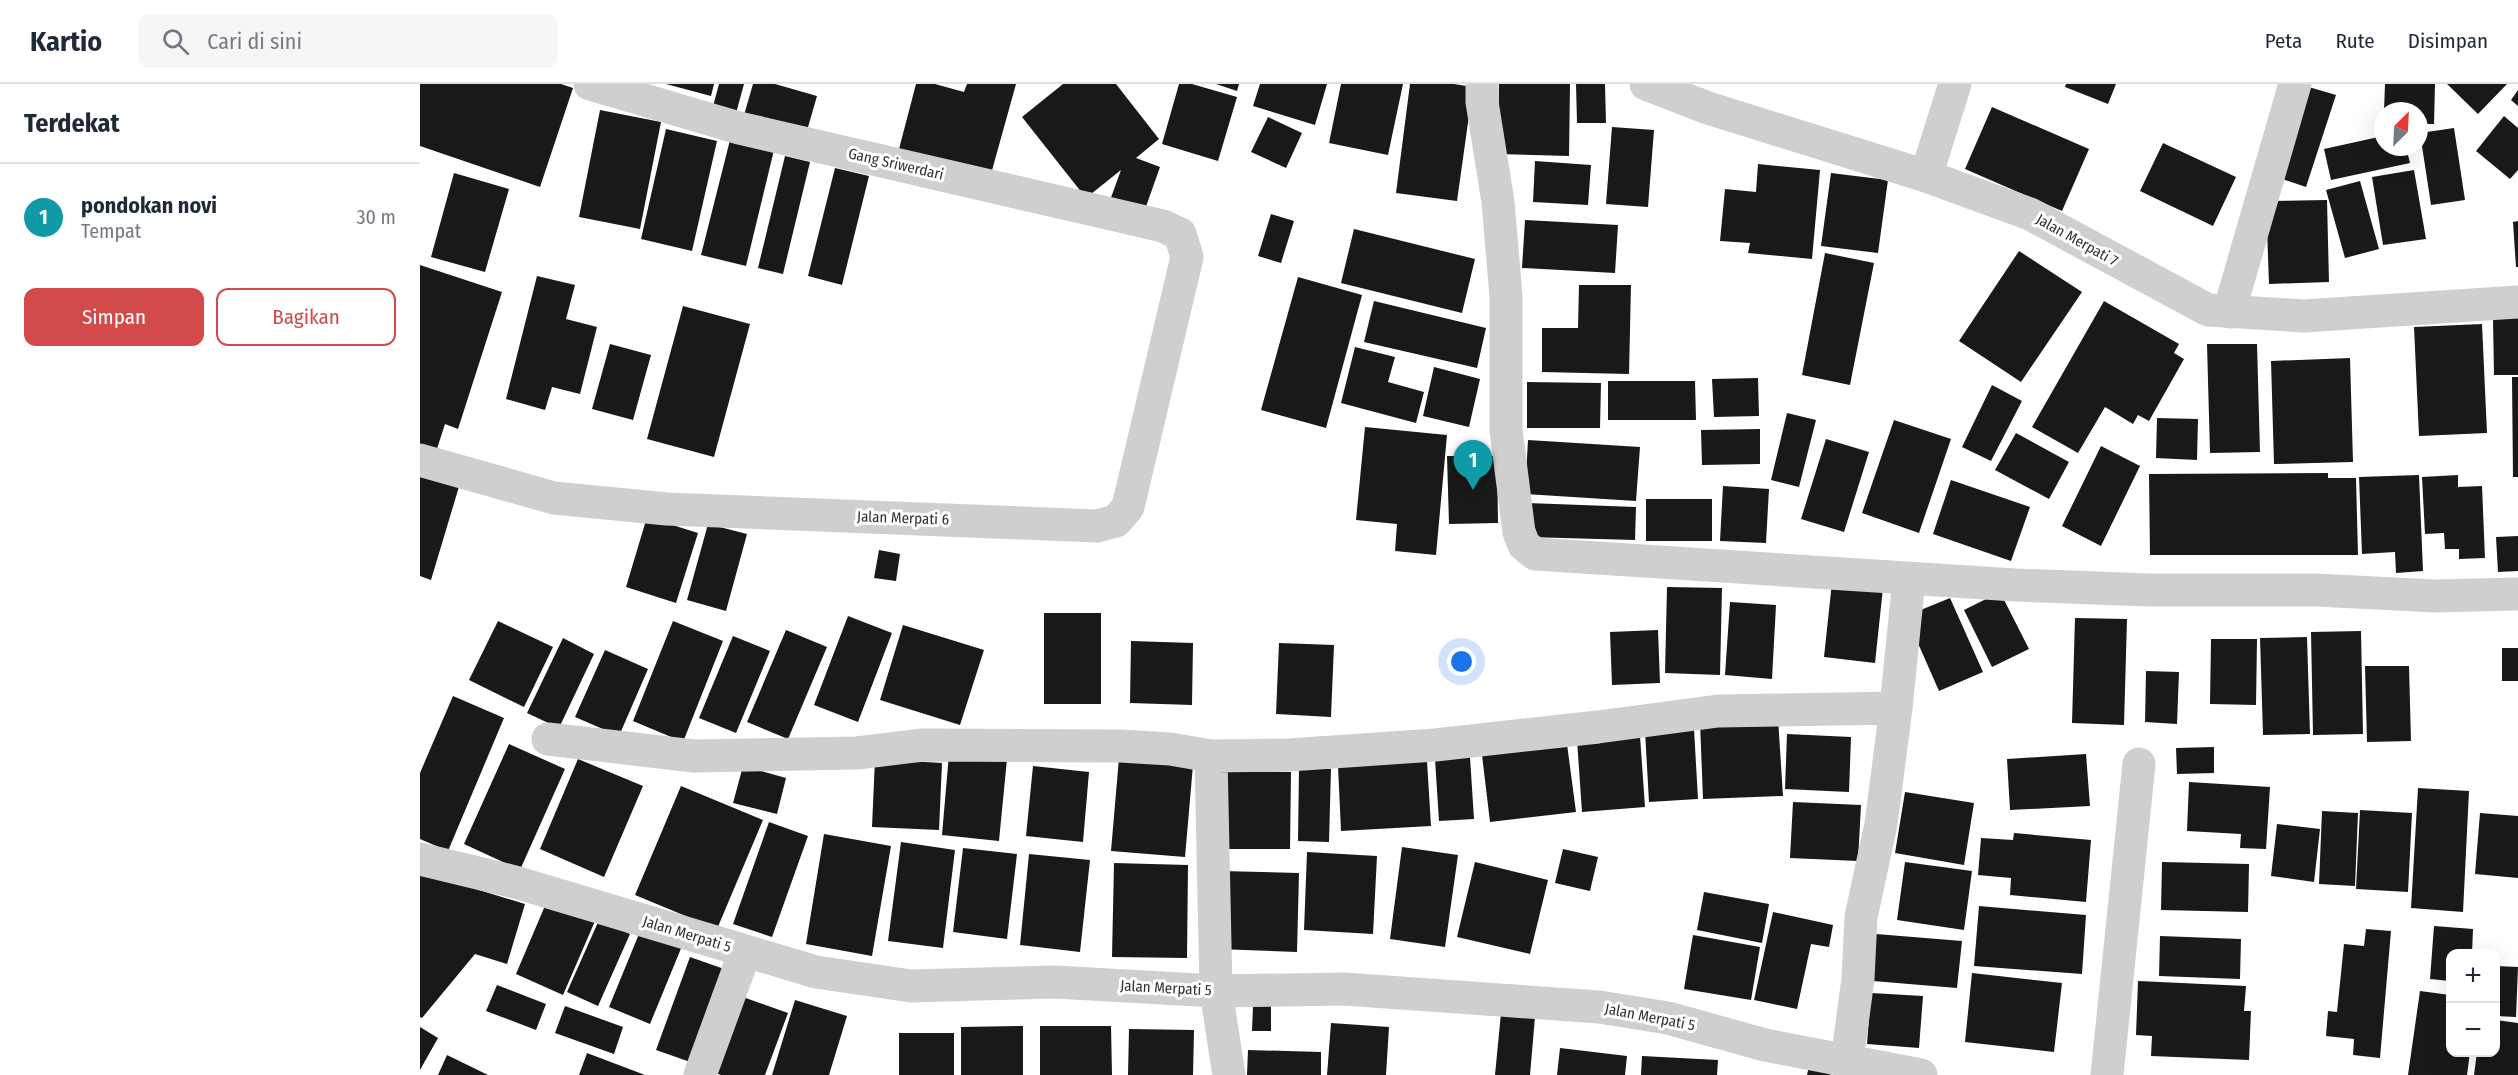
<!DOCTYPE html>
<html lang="id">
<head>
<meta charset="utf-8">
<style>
  body { margin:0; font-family:"Fira Sans Condensed",sans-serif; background:#f6f6f7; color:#1f2937 }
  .controls { position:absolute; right:18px; bottom:18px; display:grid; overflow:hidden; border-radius:12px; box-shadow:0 6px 24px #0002 }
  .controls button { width:54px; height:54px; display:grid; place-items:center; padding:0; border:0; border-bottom:2px solid #e0e1e3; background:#fff; color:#1f2937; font:30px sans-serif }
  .compass { position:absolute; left:1954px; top:18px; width:54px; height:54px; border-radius:50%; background:#fff; box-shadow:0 6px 24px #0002; rotate:24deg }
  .you { position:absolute; left:1042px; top:578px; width:21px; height:21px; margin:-15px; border:4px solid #fff; border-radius:50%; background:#1a73e8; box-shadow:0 0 0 9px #1a73e833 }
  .badge { display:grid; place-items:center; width:39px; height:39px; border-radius:50%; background:#d24b4a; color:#fff; font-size:20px; font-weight:700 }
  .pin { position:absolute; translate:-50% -50px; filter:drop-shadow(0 2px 3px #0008) }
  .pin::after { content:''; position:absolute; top:32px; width:21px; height:18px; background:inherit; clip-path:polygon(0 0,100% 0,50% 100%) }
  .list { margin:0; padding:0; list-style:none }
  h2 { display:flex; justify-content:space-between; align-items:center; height:78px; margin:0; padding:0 24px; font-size:26px }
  h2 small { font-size:20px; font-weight:400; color:#747a83 }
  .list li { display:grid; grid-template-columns:39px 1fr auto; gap:18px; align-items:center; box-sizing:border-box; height:108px; padding:0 24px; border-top:2px solid #e0e1e3 }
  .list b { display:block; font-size:22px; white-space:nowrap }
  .list p { margin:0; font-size:20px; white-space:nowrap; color:#747a83 }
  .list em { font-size:20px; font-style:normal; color:#747a83 }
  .actions { display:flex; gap:12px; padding:18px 24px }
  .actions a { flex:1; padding:14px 0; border:2px solid #d24b4a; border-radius:12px; text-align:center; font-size:21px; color:#d24b4a }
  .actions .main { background:#d24b4a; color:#fff }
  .icon { flex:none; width:33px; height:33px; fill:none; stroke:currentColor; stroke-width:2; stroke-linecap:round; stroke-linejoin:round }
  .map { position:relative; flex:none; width:2098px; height:991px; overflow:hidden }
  header { display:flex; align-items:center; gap:36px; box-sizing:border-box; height:84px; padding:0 30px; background:#fff; border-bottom:2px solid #e0e1e3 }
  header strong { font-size:28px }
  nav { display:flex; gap:33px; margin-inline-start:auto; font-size:21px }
  .search { width:420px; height:54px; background:#f6f6f7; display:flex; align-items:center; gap:15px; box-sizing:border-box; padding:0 21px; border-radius:12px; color:#747a83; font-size:22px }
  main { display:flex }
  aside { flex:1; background:#fff }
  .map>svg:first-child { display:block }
</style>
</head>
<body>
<header>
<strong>Kartio</strong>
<div class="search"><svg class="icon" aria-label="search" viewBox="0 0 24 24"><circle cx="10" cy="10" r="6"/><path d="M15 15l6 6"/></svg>Cari di sini</div>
<nav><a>Peta</a><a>Rute</a><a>Disimpan</a></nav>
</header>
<main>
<aside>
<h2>Terdekat<small></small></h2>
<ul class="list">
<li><span class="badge" style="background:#0f9aa8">1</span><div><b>pondokan novi</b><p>Tempat</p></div><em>30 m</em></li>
</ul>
<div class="actions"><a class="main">Simpan</a><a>Bagikan</a></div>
</aside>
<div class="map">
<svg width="2098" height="991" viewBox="0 0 2098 991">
  <rect width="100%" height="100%" fill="#fff"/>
  <path fill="#191919" d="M 0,0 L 141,0 L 153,4 L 120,103 L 0,62 Z
    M 246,0 L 294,0 L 291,12 Z
    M 299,0 L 324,0 L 315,33 L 292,26 Z
    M 333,0 L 355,0 L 397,12 L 384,57 L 322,38 Z
    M 496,0 L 515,0 L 544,8 L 547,0 L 596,0 L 571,90 L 479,65 Z
    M 643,0 L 696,0 L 739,55 L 716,74 L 740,83 L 723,131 L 689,119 L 701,86 L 666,114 L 602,33 Z
    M 759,0 L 772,0 L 817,13 L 798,77 L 742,60 Z
    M 796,0 L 819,0 L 817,7 Z
    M 840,0 L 907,0 L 895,41 L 833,22 Z
    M 921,0 L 983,0 L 968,71 L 909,59 Z
    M 990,0 L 1034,0 L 1053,3 L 1037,117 L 976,109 Z
    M 1079,0 L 1150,0 L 1149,72 L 1078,70 Z
    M 1156,0 L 1185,0 L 1186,39 L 1157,39 Z
    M 1646,0 L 1696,0 L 1688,20 L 1645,3 Z
    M 1965,0 L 2015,0 L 2014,40 L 1999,40 L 1999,27 L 1964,27 Z
    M 2027,0 L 2087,0 L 2058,30 Z
    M 1882,1 L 1916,11 L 1886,103 L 1853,92 Z
    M 2098,6 L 2098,22 L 2091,16 Z
    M 1572,23 L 1669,65 L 1642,127 L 1545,85 Z
    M 180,26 L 241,38 L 220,145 L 159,133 Z
    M 2084,32 L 2098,44 L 2098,86 L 2090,95 L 2056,67 Z
    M 848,33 L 882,49 L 866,84 L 831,68 Z
    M 1192,43 L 1234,46 L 1228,123 L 1186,120 Z
    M 2034,44 L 2045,116 L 2011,121 L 2000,49 Z
    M 246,45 L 297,57 L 272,167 L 221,155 Z
    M 1963,52 L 1963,63 L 1986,63 L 1990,79 L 1911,96 L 1904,65 Z
    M 310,56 L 354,66 L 326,182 L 281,171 Z
    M 1743,59 L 1816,93 L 1793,142 L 1720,107 Z
    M 365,72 L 390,78 L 363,190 L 338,184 Z
    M 1115,77 L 1171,81 L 1168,121 L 1113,118 Z
    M 1338,80 L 1400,86 L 1392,175 L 1328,169 L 1330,159 L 1300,157 L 1305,105 L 1336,108 Z
    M 415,84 L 449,92 L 422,201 L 388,192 Z
    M 1994,86 L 2006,155 L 1963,161 L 1952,93 Z
    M 34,89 L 89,105 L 65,188 L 11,173 Z
    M 1411,89 L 1468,96 L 1458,169 L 1401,162 Z
    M 1940,97 L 1959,165 L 1925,174 L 1906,106 Z
    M 1907,116 L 1909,198 L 1849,200 L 1846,117 Z
    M 851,130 L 874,137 L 861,179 L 838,172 Z
    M 1105,136 L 1198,141 L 1195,189 L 1102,184 Z
    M 2098,137 L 2098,183 L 2096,183 L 2093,138 Z
    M 934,145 L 1055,175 L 1042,229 L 921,199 Z
    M 1599,167 L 1662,208 L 1601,298 L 1539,257 Z
    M 1405,169 L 1454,179 L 1430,301 L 1382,291 Z
    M 0,181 L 82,208 L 38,345 L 25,340 L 15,371 L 0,366 Z
    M 117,192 L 155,201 L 146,235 L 177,243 L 160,310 L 132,303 L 125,326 L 86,315 Z
    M 878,193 L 942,211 L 906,344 L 841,326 Z
    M 1159,201 L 1211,201 L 1209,290 L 1122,288 L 1122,244 L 1158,244 Z
    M 954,217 L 1066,244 L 1057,284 L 944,258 Z
    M 1684,217 L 1759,260 L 1754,269 L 1764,275 L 1729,337 L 1718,331 L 1713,340 L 1685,323 L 1658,369 L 1612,343 Z
    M 263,222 L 330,240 L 294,373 L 227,355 Z
    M 2098,234 L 2098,291 L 2074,291 L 2073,235 Z
    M 2062,240 L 2067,349 L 1999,352 L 1994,243 Z
    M 190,260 L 231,271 L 213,336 L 172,325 Z
    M 1787,260 L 1837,260 L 1840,368 L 1790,369 Z
    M 935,263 L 975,273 L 968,298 L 1004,308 L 996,339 L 921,319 Z
    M 1930,274 L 1933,378 L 1854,380 L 1851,277 Z
    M 1014,283 L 1060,295 L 1049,343 L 1003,332 Z
    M 2092,293 L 2098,293 L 2098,393 L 2093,393 Z
    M 1338,294 L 1339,332 L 1294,333 L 1292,295 Z
    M 1188,297 L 1275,297 L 1276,336 L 1188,336 Z
    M 1107,298 L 1181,299 L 1180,344 L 1107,344 Z
    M 1572,301 L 1602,317 L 1571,377 L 1542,363 Z
    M 1367,329 L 1396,336 L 1379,403 L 1351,396 Z
    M 1737,334 L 1778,335 L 1777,376 L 1736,374 Z
    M 1474,336 L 1531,355 L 1499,449 L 1442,429 Z
    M 945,343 L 1027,351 L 1016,471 L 975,467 L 977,440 L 936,436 Z
    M 1340,345 L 1340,380 L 1282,381 L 1281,346 Z
    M 1596,349 L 1649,378 L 1629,415 L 1575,386 Z
    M 1406,355 L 1449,368 L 1424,448 L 1381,435 Z
    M 1108,356 L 1220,363 L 1216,417 L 1105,410 Z
    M 1681,362 L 1720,382 L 1681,462 L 1642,442 Z
    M 1027,372 L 1077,372 L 1078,439 L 1029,440 Z
    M 0,384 L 41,396 L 11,496 L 0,492 Z
    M 1908,389 L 1908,394 L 1936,394 L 1938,471 L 1730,471 L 1729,390 Z
    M 1999,391 L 2003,487 L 1976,489 L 1975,468 L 1942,470 L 1939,393 Z
    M 2038,391 L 2038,403 L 2062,402 L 2065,474 L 2039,475 L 2039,465 L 2025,465 L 2024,449 L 2005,450 L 2002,393 Z
    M 1531,396 L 1610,423 L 1591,477 L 1513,450 Z
    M 1303,402 L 1349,405 L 1346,459 L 1300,457 Z
    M 1226,415 L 1292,415 L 1292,457 L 1226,457 Z
    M 1107,419 L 1216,423 L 1215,456 L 1107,453 Z
    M 227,433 L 278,449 L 256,519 L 206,503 Z
    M 288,440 L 327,450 L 306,527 L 267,516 Z
    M 2098,452 L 2098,487 L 2078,488 L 2076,453 Z
    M 459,466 L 480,470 L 476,497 L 454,494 Z
    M 1412,498 L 1463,504 L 1455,579 L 1404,573 Z
    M 1247,503 L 1302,504 L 1300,591 L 1245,589 Z
    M 1580,508 L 1609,565 L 1572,583 L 1544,526 Z
    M 1530,514 L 1563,588 L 1519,607 L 1486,532 Z
    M 1310,518 L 1356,521 L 1352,595 L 1305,591 Z
    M 624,529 L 681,529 L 681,620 L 624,620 Z
    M 428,532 L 472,549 L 438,638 L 394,621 Z
    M 1655,534 L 1707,535 L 1704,641 L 1652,639 Z
    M 78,537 L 133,563 L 104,623 L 49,596 Z
    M 253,537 L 303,557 L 263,658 L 213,637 Z
    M 483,541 L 564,566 L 540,641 L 460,616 Z
    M 366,546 L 407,563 L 368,655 L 327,638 Z
    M 1238,546 L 1240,599 L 1192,601 L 1190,548 Z
    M 1941,547 L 1943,650 L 1893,651 L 1891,548 Z
    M 313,552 L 350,567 L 316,649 L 279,634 Z
    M 1887,553 L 1890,650 L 1843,651 L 1840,554 Z
    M 143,554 L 174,570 L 139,644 L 107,629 Z
    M 1791,555 L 1837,555 L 1836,621 L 1790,620 Z
    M 711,557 L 773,559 L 772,621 L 710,619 Z
    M 859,559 L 914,561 L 911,633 L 856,630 Z
    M 2082,564 L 2098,564 L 2098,597 L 2082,597 Z
    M 185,566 L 228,585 L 199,652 L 155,633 Z
    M 1945,582 L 1989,582 L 1991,657 L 1947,658 Z
    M 1726,587 L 1759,588 L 1757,640 L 1725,638 Z
    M 33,612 L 84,634 L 28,767 L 0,755 L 0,689 Z
    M 1358,634 L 1363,712 L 1283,715 L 1280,638 Z
    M 1274,645 L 1278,715 L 1229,718 L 1225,647 Z
    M 1367,650 L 1431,653 L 1429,708 L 1365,705 Z
    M 1220,652 L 1225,723 L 1162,728 L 1157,656 Z
    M 89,660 L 145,685 L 100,786 L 44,760 Z
    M 1147,660 L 1156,728 L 1070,738 L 1062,671 Z
    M 1794,663 L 1794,689 L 1757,690 L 1756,664 Z
    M 529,670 L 587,675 L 579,757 L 522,751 Z
    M 1666,670 L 1670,722 L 1590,726 L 1587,675 Z
    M 1050,673 L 1054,735 L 1019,737 L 1015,675 Z
    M 699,674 L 773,681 L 765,773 L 691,767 Z
    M 158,675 L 223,702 L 184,793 L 120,765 Z
    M 455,675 L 522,679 L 519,746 L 452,743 Z
    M 1007,677 L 1011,742 L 921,747 L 918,682 Z
    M 323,682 L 366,694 L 357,730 L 313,719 Z
    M 613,682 L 669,688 L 663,758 L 606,752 Z
    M 879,684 L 911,685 L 909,758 L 878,757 Z
    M 800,687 L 871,688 L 870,765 L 799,765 Z
    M 1769,698 L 1850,703 L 1846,765 L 1820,764 L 1821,750 L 1767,747 Z
    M 261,702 L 343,736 L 297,845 L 215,811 Z
    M 1998,704 L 2049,707 L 2043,828 L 1991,824 Z
    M 1485,708 L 1554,719 L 1544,781 L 1475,769 Z
    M 1373,718 L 1441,721 L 1438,777 L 1370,774 Z
    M 1940,726 L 1992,729 L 1988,808 L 1936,805 Z
    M 1902,727 L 1938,729 L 1935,802 L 1899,800 Z
    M 2060,729 L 2098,732 L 2098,794 L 2055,790 Z
    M 349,738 L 388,752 L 352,853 L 313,840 Z
    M 1857,740 L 1900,745 L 1894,798 L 1851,792 Z
    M 1594,749 L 1671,756 L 1666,818 L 1590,811 L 1591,794 L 1558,791 L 1561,754 L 1593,756 Z
    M 404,750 L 471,762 L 452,872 L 386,860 Z
    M 481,758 L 535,766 L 523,864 L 468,857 Z
    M 982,763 L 1038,771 L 1025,863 L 970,855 Z
    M 543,764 L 597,770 L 587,855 L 533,848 Z
    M 1143,765 L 1178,773 L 1170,807 L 1135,799 Z
    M 887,768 L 957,772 L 953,850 L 884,846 Z
    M 609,770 L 670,776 L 660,868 L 600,861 Z
    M 1055,778 L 1128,796 L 1110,870 L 1037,853 Z
    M 1485,778 L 1552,787 L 1544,846 L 1477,836 Z
    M 1742,778 L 1829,780 L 1828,828 L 1741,826 Z
    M 694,779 L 768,781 L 767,874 L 692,873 Z
    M 801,787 L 879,789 L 877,868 L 798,865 Z
    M 0,788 L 105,820 L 87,880 L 55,870 L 2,934 L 0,933 Z
    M 1284,808 L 1349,820 L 1342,859 L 1277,846 Z
    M 127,817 L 175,837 L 143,911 L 96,890 Z
    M 1559,822 L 1666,831 L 1662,890 L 1554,882 Z
    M 1353,828 L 1413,841 L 1409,863 L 1391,860 L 1377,925 L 1334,916 Z
    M 179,836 L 210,850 L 178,922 L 147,908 Z
    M 2014,842 L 2053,845 L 2052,870 L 2030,870 L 2030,897 L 2010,895 Z
    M 221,845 L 262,862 L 230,940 L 189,923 Z
    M 1946,845 L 1971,847 L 1960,974 L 1933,971 L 1934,955 L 1906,952 L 1908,927 L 1917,928 L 1924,860 L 1944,862 Z
    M 1456,850 L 1542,857 L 1537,904 L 1453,897 Z
    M 1273,851 L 1340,863 L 1331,916 L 1264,905 Z
    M 1740,852 L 1821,855 L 1820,895 L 1739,892 Z
    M 270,873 L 307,886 L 273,979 L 236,966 Z
    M 2076,882 L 2098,883 L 2096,933 L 2076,932 Z
    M 1552,889 L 1642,899 L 1634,968 L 1545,958 Z
    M 1718,897 L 1826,902 L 1824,927 L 1831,927 L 1829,976 L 1731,972 L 1732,952 L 1716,951 Z
    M 77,901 L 126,920 L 116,946 L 66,927 Z
    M 2000,907 L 2030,911 L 2030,968 L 2050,968 L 2047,991 L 1988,991 Z
    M 1451,909 L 1503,912 L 1499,964 L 1447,960 Z
    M 320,912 L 368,929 L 345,991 L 301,991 L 292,988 Z
    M 375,916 L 427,932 L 409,991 L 352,991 Z
    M 145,922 L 203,943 L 194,970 L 135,949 Z
    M 833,922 L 851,922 L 851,947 L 832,947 Z
    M 1081,929 L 1115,933 L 1110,991 L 1075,991 Z
    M 2076,936 L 2098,939 L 2098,991 L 2054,991 L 2057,968 L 2076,968 Z
    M 911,939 L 969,943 L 966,991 L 907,991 Z
    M 603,942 L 603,991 L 541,991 L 541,943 Z
    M 620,942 L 691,942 L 692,991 L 620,991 Z
    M 0,943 L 18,954 L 0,986 Z
    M 709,945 L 774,946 L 773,991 L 708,991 Z
    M 479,949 L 534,949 L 534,991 L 479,991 Z
    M 1140,964 L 1207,972 L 1205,991 L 1137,991 Z
    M 828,966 L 901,968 L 901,991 L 827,991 Z
    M 167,969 L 225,991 L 159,991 Z
    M 27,971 L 68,991 L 18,991 Z
    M 1222,972 L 1298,976 L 1297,991 L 1221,991 Z
    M 1389,982 L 1412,991 L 1387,991 Z"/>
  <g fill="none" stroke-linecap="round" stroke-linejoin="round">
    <path stroke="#cfcfcf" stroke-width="33" d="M 1062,0 L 1062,18 L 1078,118 L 1086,212 L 1086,346 L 1099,448 L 1104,461 L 1115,470 L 1595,501 L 1729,506 L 1896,506 L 2015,512 L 2098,510
      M 1226,0 L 1288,24 L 1506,92 L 1610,130 L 1788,226 L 1884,232 L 2098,218
      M 1506,92 L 1535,0
      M 1809,228 L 1875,0
      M 0,376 L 134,414 L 247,425 L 677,442 L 696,437 L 708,423 L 767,173 L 760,150 L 743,142 L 319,44 L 170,0
      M 1476,624 L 1489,495
      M 128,655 L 274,672 L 437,669 L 503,661 L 700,662 L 750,665 L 791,672 L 869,671 L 1015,661 L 1178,643 L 1298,627 L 1476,624 L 1461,740 L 1441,833 L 1438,895 L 1425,991
      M 791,672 L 796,907 L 809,991
      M 0,775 L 95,798 L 396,888 L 491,902 L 635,898 L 796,907 L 924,905 L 1179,923 L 1248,934 L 1345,961 L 1501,991
      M 280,991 L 325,868
      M 1687,991 L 1719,680"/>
  </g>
  <g text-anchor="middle" stroke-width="6" stroke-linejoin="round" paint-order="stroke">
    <g font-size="15" fill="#323232" stroke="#fff">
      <text transform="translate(476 80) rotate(13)" y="5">Gang Sriwerdari</text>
      <text transform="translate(1657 156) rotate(29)" y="5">Jalan Merpati 7</text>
      <text transform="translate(483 434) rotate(2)" y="5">Jalan Merpati 6</text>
      <text transform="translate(267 850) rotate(17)" y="5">Jalan Merpati 5</text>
      <text transform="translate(746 904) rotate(3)" y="5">Jalan Merpati 5</text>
      <text transform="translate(1230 933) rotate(11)" y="5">Jalan Merpati 5</text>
    </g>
  </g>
</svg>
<div class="controls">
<button>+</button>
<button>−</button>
</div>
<svg class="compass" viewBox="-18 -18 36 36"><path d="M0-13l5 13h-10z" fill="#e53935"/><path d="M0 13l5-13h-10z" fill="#747a83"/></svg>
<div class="you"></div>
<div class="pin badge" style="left:1053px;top:406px;background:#0f9aa8">1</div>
</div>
</main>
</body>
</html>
